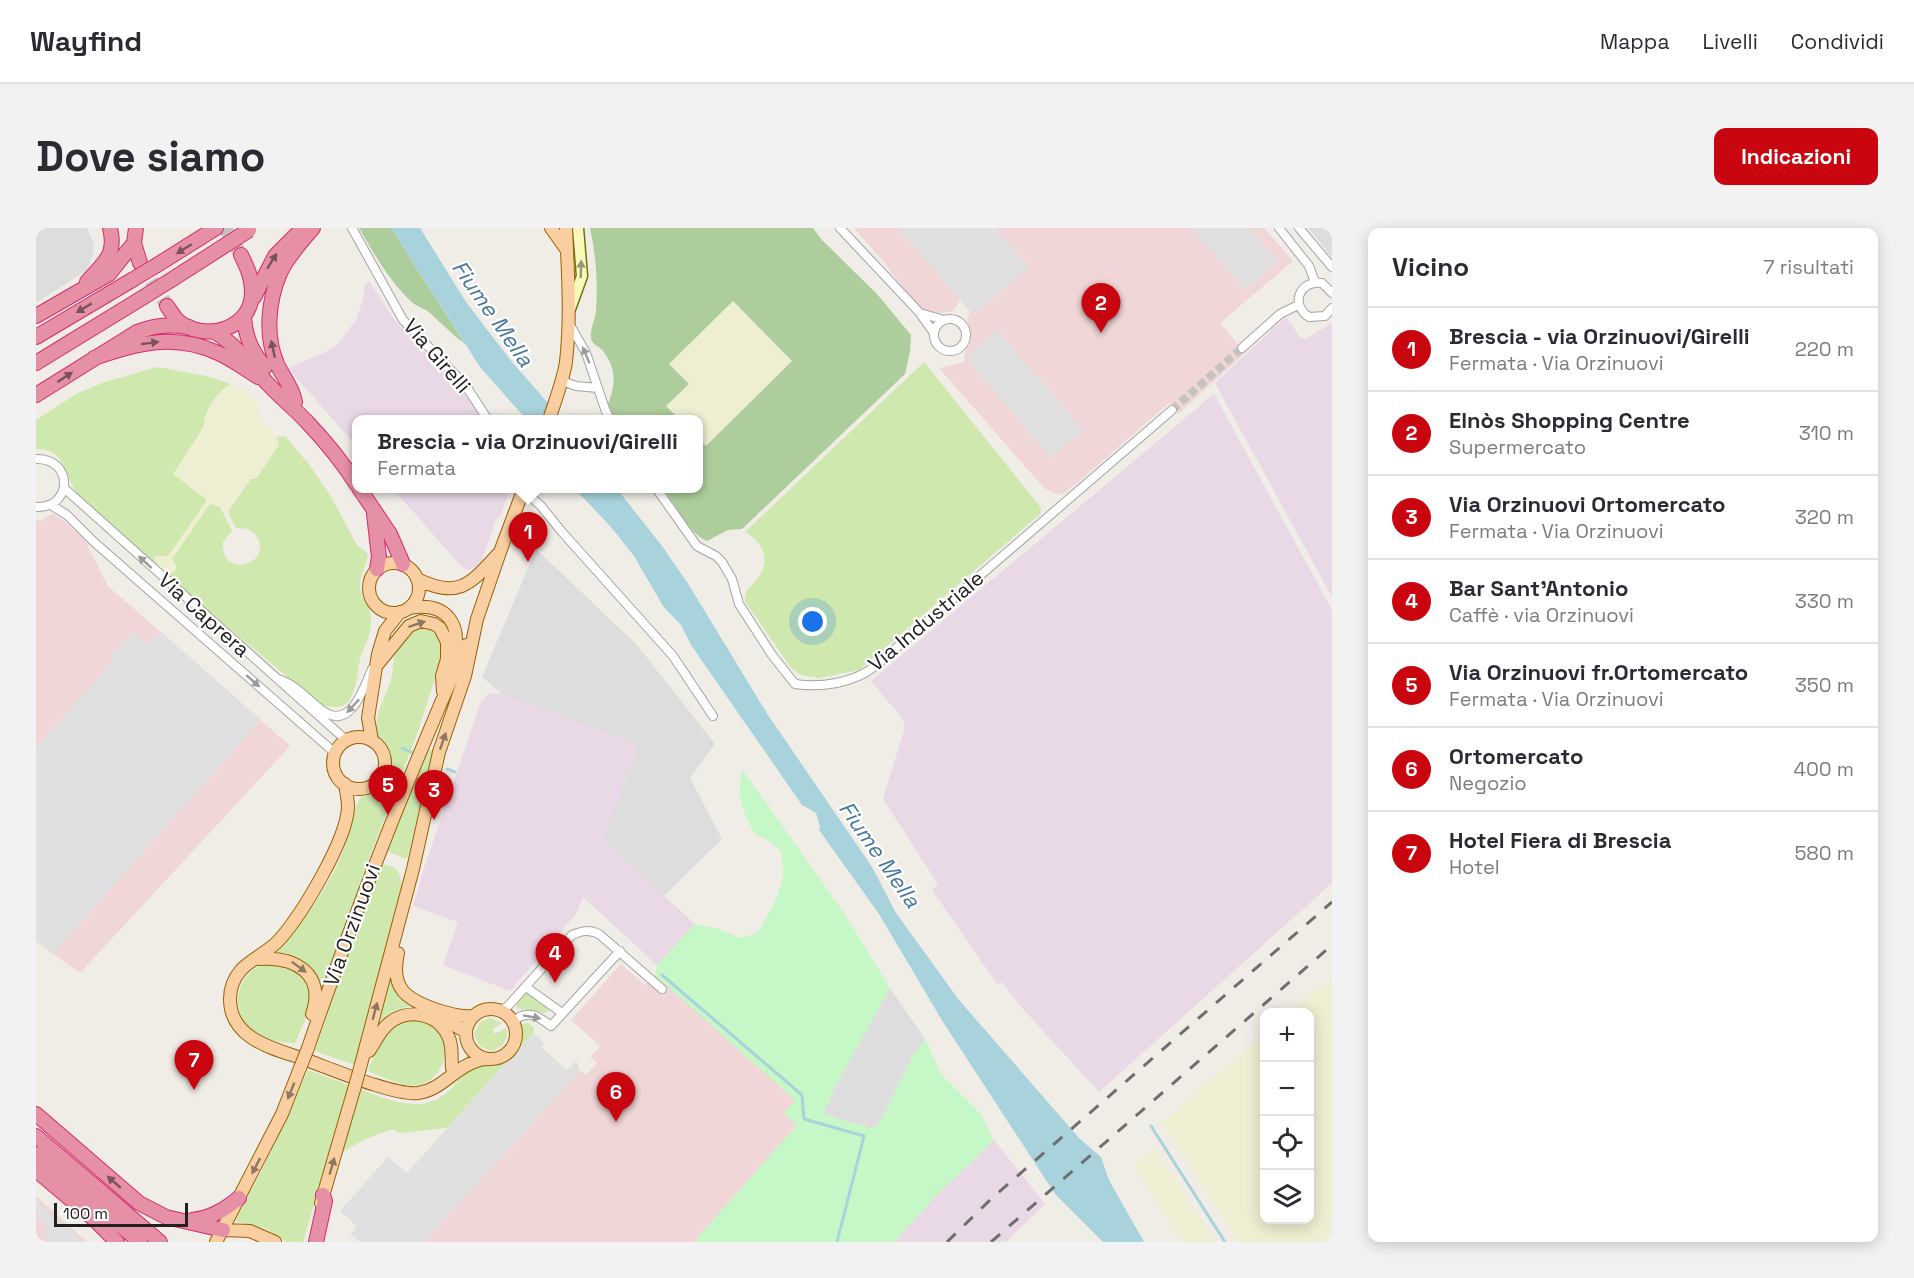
<!DOCTYPE html>
<html lang="it">
<head>
<meta charset="utf-8">
<style>
  body { margin:0; font-family:"Space Grotesk",sans-serif; background:#f2f2f3; color:#2b2b33 }
  .controls { position:absolute; right:18px; bottom:18px; display:grid; overflow:hidden; border-radius:12px; box-shadow:0 3px 15px #0003 }
  .controls button { width:54px; height:54px; display:grid; place-items:center; padding:0; border:0; border-bottom:2px solid #e1e1e2; background:#fff; color:#2b2b33; font:30px sans-serif }
  .scale { position:absolute; left:18px; bottom:15px; width:134px; box-sizing:border-box; padding-left:6px; border:3px solid #202020; border-top:0; font-size:16px; line-height:21px; white-space:nowrap; color:#202020; -webkit-text-stroke:4px #fff; paint-order:stroke }
  .you { position:absolute; left:777px; top:394px; width:21px; height:21px; margin:-15px; border:4px solid #fff; border-radius:50%; background:#1a73e8; box-shadow:0 0 0 9px #1a73e833 }
  .badge { display:grid; place-items:center; width:39px; height:39px; border-radius:50%; background:#c90610; color:#fff; font-size:20px; font-weight:700 }
  .pin { position:absolute; translate:-50% -50px; filter:drop-shadow(0 2px 3px #0008) }
  .pin::after { content:''; position:absolute; top:32px; width:21px; height:18px; background:inherit; clip-path:polygon(0 0,100% 0,50% 100%) }
  .popup { position:absolute; left:316px; top:187px; width:351px; height:78px; box-sizing:border-box; display:grid; place-content:center; border-radius:12px; background:#fff; filter:drop-shadow(0 2px 4px #0005); font-size:20px; white-space:nowrap; color:#7c7c81 }
  .popup b { font-size:22px; color:#2b2b33 }
  .popup::after { content:''; position:absolute; left:50%; top:100%; margin-left:-12px; border:12px solid transparent; border-top-color:#fff }
  .list { margin:0; padding:0; list-style:none }
  h2 { display:flex; justify-content:space-between; align-items:center; height:78px; margin:0; padding:0 24px; font-size:26px }
  h2 small { font-size:20px; font-weight:400; color:#7c7c81 }
  .list li { display:grid; grid-template-columns:39px 1fr auto; gap:18px; align-items:center; box-sizing:border-box; height:84px; padding:0 24px; border-top:2px solid #e1e1e2 }
  .list b { display:block; font-size:22px; white-space:nowrap }
  .list p { margin:0; font-size:20px; white-space:nowrap; color:#7c7c81 }
  .list em { font-size:20px; font-style:normal; color:#7c7c81 }
  .icon { flex:none; width:33px; height:33px; fill:none; stroke:currentColor; stroke-width:2; stroke-linecap:round; stroke-linejoin:round }
  .map { position:relative; flex:none; width:1296px; height:1014px; overflow:hidden; border-radius:12px }
  header { display:flex; align-items:center; gap:36px; box-sizing:border-box; height:84px; padding:0 30px; background:#fff; border-bottom:2px solid #e1e1e2 }
  header strong { font-size:28px }
  nav { display:flex; gap:33px; margin-inline-start:auto; font-size:21px }
  .intro { display:flex; align-items:center; justify-content:space-between; box-sizing:border-box; height:144px; padding:0 36px }
  h1 { margin:0; font-size:42px }
  .button { padding:15px 27px; border-radius:12px; background:#c90610; color:#fff; font-size:21px; font-weight:700 }
  main { display:flex; gap:36px; padding:0 36px }
  aside { flex:1; background:#fff; border-radius:12px; box-shadow:0 3px 15px #0003 }
  .map>svg:first-child { display:block }
</style>
</head>
<body>
<header>
<strong>Wayfind</strong>
<nav><a>Mappa</a><a>Livelli</a><a>Condividi</a></nav>
</header>
<div class="intro"><h1>Dove siamo</h1><a class="button">Indicazioni</a></div>
<main>
<div class="map">
<svg width="1296" height="1014" viewBox="0 0 1296 1014">
  <rect width="100%" height="100%" fill="#f0ece6"/>
  <path fill="#dedddd" d="M 0,0 L 51,0 L 58,16 L 57,26 L 51,42 L 0,75 Z
    M 1272,0 L 1296,0 L 1296,29 Z
    M 500,321 L 601,417 L 679,516 L 654,550 L 686,611 L 628,668 L 567,612 L 602,516 L 466,466 L 446,449 Z
    M 854,760 L 889,811 L 876,829 L 845,893 L 837,901 L 787,886 L 799,859 Z"/>
  <path fill="#f0d6d6" d="M 818,0 L 1228,0 L 1257,33 L 1184,95 L 1209,125 L 1142,186 L 1133,175 L 1039,257 L 1028,265 L 1020,266 L 1008,260 L 903,140 L 928,134 L 929,124 L 935,113 L 935,106 L 931,92 L 934,83 L 924,72 L 917,83 L 904,85 L 888,82 L 867,61 L 849,35 Z
    M 16,286 L 22,288 L 48,311 L 72,358 L 254,518 L 45,744 L 41,743 L 0,713 L 0,290 L 4,293 Z
    M 585,736 L 609,757 L 619,747 L 760,872 L 761,897 L 658,1014 L 388,1014 L 544,843 L 550,847 L 561,835 L 555,829 L 564,818 L 535,792 Z
    M 0,968 L 51,1014 L 0,1014 Z"/>
  <path fill="#e9d8e6" d="M 333,53 L 357,90 L 424,159 L 446,191 L 321,192 L 321,219 L 252,140 L 290,124 L 303,115 L 321,90 L 328,68 L 329,57 Z
    M 1250,89 L 1264,109 L 1270,111 L 1296,95 L 1296,369 L 1179,155 Z
    M 1178,166 L 1296,382 L 1296,655 L 1063,864 L 986,780 L 966,754 L 962,757 L 896,662 L 902,656 L 847,571 L 869,499 L 866,490 L 835,453 Z
    M 357,261 L 474,261 L 464,289 L 460,291 L 444,338 L 432,342 L 427,340 Z
    M 453,465 L 466,466 L 602,516 L 567,612 L 659,696 L 621,737 L 547,669 L 540,686 L 474,763 L 407,737 L 422,694 L 377,678 L 388,640 L 445,474 Z
    M 958,912 L 1009,976 L 970,1014 L 858,1014 L 902,966 Z"/>
  <path fill="#edeed2" d="M 697,72 L 756,133 L 670,219 L 663,212 L 663,192 L 643,191 L 630,179 L 652,156 L 633,136 Z
    M 194,156 L 204,162 L 209,161 L 210,168 L 215,169 L 222,179 L 221,188 L 235,201 L 243,217 L 221,250 L 214,251 L 192,284 L 178,276 L 140,337 L 140,342 L 136,345 L 127,345 L 119,338 L 120,328 L 125,327 L 166,267 L 137,247 L 173,178 Z
    M 1296,749 L 1296,1014 L 1202,1014 L 1126,894 L 1228,806 L 1228,992 L 1274,992 L 1274,784 L 1254,784 Z
    M 1119,920 L 1179,1014 L 1146,1014 L 1098,937 Z"/>
  <path fill="#cee8ae" d="M 888,134 L 1005,280 L 1004,286 L 823,442 L 783,450 L 765,447 L 755,440 L 709,373 C 708,361 717,358 723,349 C 735,330 726,313 709,304 Z
    M 121,139 L 170,148 L 194,156 C 181,165 168,181 168,198 L 137,246 L 171,272 L 132,328 L 120,328 L 118,332 L 122,336 L 119,338 C 103,324 87,309 71,294 C 61,285 49,276 41,265 C 28,247 30,220 0,221 L 0,192 L 42,165 L 69,154 Z
    M 249,208 L 275,239 L 294,267 L 321,317 L 332,326 C 331,337 324,346 324,357 C 324,371 335,378 335,391 C 336,406 328,417 324,431 C 321,444 321,465 311,475 C 304,481 293,479 285,477 L 127,345 L 129,343 L 136,345 L 140,342 L 140,337 L 136,331 L 174,276 L 184,279 L 196,303 L 187,314 C 183,351 237,338 221,309 C 217,301 209,300 200,300 L 192,284 L 215,251 L 221,250 L 243,217 L 240,209 Z
    M 381,396 L 398,400 L 405,414 L 405,432 L 381,506 L 340,612 L 284,769 C 270,745 269,730 239,725 C 265,697 290,663 306,627 C 313,610 315,585 324,571 C 331,558 347,556 352,542 C 358,525 343,519 341,504 C 338,483 352,467 356,447 C 358,439 357,428 360,420 C 364,412 375,403 381,396 Z
    M 394,521 L 398,525 L 371,631 L 351,623 L 392,523 Z
    M 346,637 C 361,636 366,646 365,660 L 319,837 L 279,823 L 333,664 Z
    M 232,735 L 256,737 L 272,754 L 276,776 L 259,815 C 247,816 225,810 215,801 C 191,779 202,743 232,735 Z
    M 355,751 L 364,768 L 381,778 C 365,779 356,782 344,793 Z
    M 490,765 C 499,765 508,773 513,780 L 512,783 L 509,785 L 481,780 L 481,771 Z
    M 375,790 C 381,791 389,792 394,795 C 420,810 410,851 382,857 C 366,860 346,848 332,843 L 344,811 L 351,800 Z
    M 454,790 L 466,795 L 456,801 L 459,806 L 470,800 L 471,810 L 465,819 L 455,823 L 443,818 L 438,806 L 444,794 Z
    M 492,795 L 498,800 L 497,805 L 411,900 L 364,905 L 357,901 L 329,911 L 305,925 L 324,861 C 353,872 385,887 412,864 C 419,858 424,848 431,843 C 448,832 473,838 482,815 C 484,809 482,803 485,797 Z
    M 272,842 L 313,857 L 267,1014 L 250,1014 L 229,1000 L 199,993 L 225,944 Z"/>
  <path fill="#adce9c" d="M 323,0 L 355,0 L 429,116 C 417,107 406,96 394,85 C 389,81 383,79 378,76 C 355,56 338,26 323,0 Z
    M 554,0 L 777,0 L 785,11 L 841,66 L 875,107 L 874,123 L 869,146 L 706,301 L 692,302 L 671,313 C 654,307 638,276 628,261 L 663,260 L 663,212 L 670,218 L 756,133 L 697,73 L 633,136 L 653,156 L 630,178 L 643,191 L 580,191 L 571,178 C 580,158 581,141 567,123 C 563,118 556,117 555,110 C 554,101 559,92 560,83 C 562,55 560,27 554,0 Z"/>
  <path fill="#c5f8c6" d="M 706,541 L 808,685 L 854,760 L 799,859 L 787,886 L 837,901 L 845,893 L 876,829 L 889,811 L 905,846 L 945,886 L 958,912 L 902,966 L 858,1014 L 658,1014 L 761,897 L 748,885 L 759,872 L 619,747 L 621,737 L 659,696 L 683,701 L 704,710 L 721,705 C 731,691 745,664 747,647 C 748,640 746,631 745,623 L 733,613 L 720,607 L 712,594 L 703,568 Z"/>
  <path fill="#e0e0e0" d="M 862,0 L 959,0 L 993,39 L 938,87 Z
    M 1155,0 L 1213,0 L 1242,33 L 1210,62 Z
    M 961,102 L 1048,202 L 1015,230 L 930,130 Z
    M 124,403 L 225,492 L 18,725 L 0,713 L 0,520 L 65,446 L 75,432 L 78,424 L 98,404 L 112,416 Z
    M 497,805 L 508,815 L 505,819 L 531,842 L 540,833 L 544,843 L 388,1014 L 324,1014 L 315,1006 L 321,998 L 304,983 L 352,929 L 371,945 Z
    M 0,972 L 47,1014 L 15,1014 L 8,1005 L 12,997 L 0,989 L 2,980 L 0,979 Z"/>
  <path fill="#a8d3dc" d="M 355,0 L 384,0 L 430,74 L 476,134 L 526,191 L 490,191 L 444,139 Z
    M 539,261 L 581,261 L 626,318 L 651,354 L 732,487 L 836,639 L 860,685 L 923,772 L 1043,910 L 1065,929 L 1073,952 L 1108,1014 L 1067,1014 L 1019,966 L 907,794 L 843,686 L 783,602 L 784,599 L 780,585 L 766,577 L 655,417 L 645,397 L 627,378 L 598,328 L 575,299 Z"/>
  <g fill="none" stroke-linecap="round" stroke-linejoin="round">
    <path stroke="#a8d3dc" stroke-width="3" d="M 366,520 L 377,525
      M 411,541 L 419,544
      M 626,747 L 766,867 L 768,891 L 828,908 L 801,1014
      M 1115,898 L 1189,1014"/>
    <path stroke="#c6c3be" stroke-width="8" stroke-dasharray="8 4" stroke-linecap="butt" d="M 1136,182 L 1206,120"/>
    <path stroke="#c6c3be" stroke-width="14" stroke-dasharray="14 7" stroke-linecap="butt" d="M 189,0 L 205,27
      M 104,35 L 131,78"/>
    <defs>
      <path id="street" d="M 316,0 L 367,92 L 430,158 L 452,192
        M 804,0 L 883,84 L 898,105
        M 1243,0 L 1273,38 L 1279,54
        M 1263,0 L 1296,39
        M 1296,65 L 1286,55 C 1263,52 1254,77 1273,89 L 1289,88 L 1296,80
        M 884,85 L 908,92
        M898 107a16 16 0 1 1 32 0a16 16 0 1 1-32 0Z
        M 534,97 L 550,125 L 569,181 L 574,192
        M 1206,120 L 1244,86 L 1262,77
        M 526,153 L 540,158 L 562,160
        M 0,231 C 37,230 38,280 0,279
        M 28,260 L 310,512
        M 620,260 L 661,318 L 680,328 L 686,334 L 696,351 L 703,376 L 736,427 L 759,456 C 785,460 817,455 838,439 L 1136,182
        M 487,262 L 505,278 L 526,304 L 637,428 L 677,488
        M 15,277 L 31,287 L 58,314 L 299,525
        M 245,452 C 261,458 270,470 283,480 C 314,506 327,462 336,441
        M 490,759 L 526,785
        M 464,783 L 472,778 L 536,707 C 546,703 552,701 563,706 L 626,761
        M 476,794 C 491,781 501,787 515,798 L 584,723"/>
      <path id="secondary" d="M 534,81 L 546,48 L 542,0"/>
      <path id="primary" d="M 515,0 L 530,21
        M 513,192 C 519,173 527,153 530,134 C 535,89 532,45 530,0
        M333 360a25 25 0 1 1 50 0a25 25 0 1 1-50 0Z
        M 381,351 C 422,371 434,357 461,327
        M 373,380 C 411,373 428,397 416,432
        M 341,437 L 373,398 L 385,393 L 398,396 L 404,400 L 411,414 L 411,431 L 406,448 L 407,464
        M297 535a26 26 0 1 1 52 0a26 26 0 1 1-52 0Z
        M 336,512 L 332,490 L 342,426 L 349,403 L 364,384
        M 309,556 C 310,563 312,571 312,579 C 311,612 266,686 244,711 C 233,724 216,730 205,742 C 198,750 194,761 194,771 C 194,810 235,820 265,830 C 291,839 358,868 382,865 C 406,862 419,839 441,833 C 445,831 450,831 455,831
        M 362,725 C 354,761 370,771 401,782 C 415,786 424,789 438,788
        M 223,731 C 259,728 290,746 276,786
        M430 806a25 25 0 1 1 50 0a25 25 0 1 1-50 0Z
        M 400,791 L 413,794 L 430,804
        M 272,820 C 319,683 372,549 430,417
        M 333,823 C 339,814 344,803 352,796 C 371,780 401,784 412,808 C 417,817 415,829 416,840
        M 324,840 L 377,641 L 403,524 L 429,448 L 441,391 L 464,324 L 488,260
        M 285,975 L 319,858
        M 187,1002 L 214,1003 L 239,1014
        M 180,1014 L 246,886 L 264,840"/>
      <path id="highway" d="M 100,0 L 98,15 L 104,35
        M 121,37 L 180,0
        M 135,52 L 185,20
        M 51,54 C 67,35 81,28 74,0
        M 218,69 L 239,28 L 267,0
        M 131,78 C 134,82 138,89 142,93 C 169,115 217,101 216,63 C 216,50 211,39 205,27
        M 0,88 L 73,46 L 98,15
        M 208,88 C 209,109 216,124 229,139
        M 179,104 C 201,118 215,137 232,156 C 245,170 259,181 272,195 C 290,214 307,235 321,257
        M 0,109 L 96,52
        M 58,130 C 102,115 138,105 182,125 C 196,131 209,141 222,149
        M 0,135 L 106,70
        M 0,167 L 101,104 C 120,97 134,96 153,99
        M 259,174 C 257,160 247,149 241,136 C 229,108 232,73 244,45 C 251,29 266,13 277,0
        M 323,260 L 354,306 L 367,336
        M 338,286 L 343,329 L 341,341
        M 0,886 L 103,975 L 130,989 L 187,1002
        M 0,908 L 124,1014
        M 0,926 L 104,1014
        M 0,942 L 59,992 L 81,1014
        M 156,992 C 175,990 188,982 203,970
        M 280,1014 L 289,973 L 287,967"/>
    </defs>
    <use href="#street" stroke="#a4a4a4" stroke-width="10"/>
    <use href="#secondary" stroke="#6f7508" stroke-width="13"/>
    <use href="#primary" stroke="#975f04" stroke-width="14"/>
    <use href="#highway" stroke="#d62b6e" stroke-width="16"/>
    <use href="#street" stroke="#fff" stroke-width="8"/>
    <use href="#secondary" stroke="#f8f8bc" stroke-width="10"/>
    <use href="#primary" stroke="#f9cfa2" stroke-width="12"/>
    <use href="#highway" stroke="#e590a4" stroke-width="14"/>
    <path stroke="#6e6e6e" stroke-width="3" stroke-dasharray="12 12" stroke-linecap="butt" d="M 911,1014 L 955,971 L 1296,674
      M 955,1014 L 1296,717"/>
    <defs>
      <path id="primary-bridge" d="M 264,840 L 272,820
        M 319,858 L 324,840"/>
      <path id="highway-bridge" d="M 185,20 L 213,2
        M 96,52 L 121,37
        M 106,70 L 135,52"/>
    </defs>
    <use href="#primary-bridge" stroke="#975f04" stroke-width="14" stroke-linecap="butt"/>
    <use href="#highway-bridge" stroke="#d62b6e" stroke-width="16" stroke-linecap="butt"/>
    <use href="#primary-bridge" stroke="#f9cfa2" stroke-width="12"/>
    <use href="#highway-bridge" stroke="#e590a4" stroke-width="14"/>
  </g>
  <defs><path id="oneway-solid" d="M-6-.8H1V-3.2L6.5 0L1 3.2V.8H-6Z" transform="scale(1.5)"/></defs>
  <g fill="#79525b">
    <use href="#oneway-solid" transform="translate(148 21) rotate(148)"/>
    <use href="#oneway-solid" transform="translate(236 33) rotate(-58)"/>
    <use href="#oneway-solid" transform="translate(48 80) rotate(149)"/>
    <use href="#oneway-solid" transform="translate(114 115) rotate(-7)"/>
    <use href="#oneway-solid" transform="translate(237 121) rotate(-102)"/>
    <use href="#oneway-solid" transform="translate(29 149) rotate(-33)"/>
    <use href="#oneway-solid" transform="translate(78 954) rotate(-139)"/>
  </g>
  <use fill="#979776" href="#oneway-solid" transform="translate(545 41) rotate(-88)"/>
  <g fill="#9b9b9b">
    <use href="#oneway-solid" transform="translate(550 127) rotate(-113)"/>
    <use href="#oneway-solid" transform="translate(109 334) rotate(-138)"/>
    <use href="#oneway-solid" transform="translate(217 453) rotate(41)"/>
    <use href="#oneway-solid" transform="translate(317 478) rotate(133)"/>
    <use href="#oneway-solid" transform="translate(496 789) rotate(10)"/>
  </g>
  <g fill="#8c7861">
    <use href="#oneway-solid" transform="translate(381 396) rotate(-18)"/>
    <use href="#oneway-solid" transform="translate(407 513) rotate(-71)"/>
    <use href="#oneway-solid" transform="translate(263 739) rotate(36)"/>
    <use href="#oneway-solid" transform="translate(339 783) rotate(-75)"/>
    <use href="#oneway-solid" transform="translate(255 863) rotate(112)"/>
    <use href="#oneway-solid" transform="translate(220 938) rotate(117)"/>
    <use href="#oneway-solid" transform="translate(296 938) rotate(-74)"/>
  </g>
  <g text-anchor="middle" stroke-width="4.5" stroke-linejoin="round" paint-order="stroke">
    <g font-size="21" fill="#202020" stroke="#fff">
      <text transform="translate(401 128) rotate(49)" y="7">Via Girelli</text>
      <text transform="translate(168 387) rotate(42)" y="7">Via Caprera</text>
      <text transform="translate(890 393) rotate(-40)" y="7">Via Industriale</text>
      <text transform="translate(316 697) rotate(-70)" y="7">Via Orzinuovi</text>
    </g>
    <g font-size="22" font-style="italic" fill="#48779d" stroke="#fff">
      <text transform="translate(457 85) rotate(55)" y="8">Fiume Mella</text>
      <text transform="translate(844 626) rotate(55)" y="8">Fiume Mella</text>
    </g>
  </g>
</svg>
<div class="controls">
<button>+</button>
<button>−</button>
<button><svg class="icon" aria-label="locate" viewBox="0 0 24 24"><circle cx="12" cy="12" r="6"/><path d="M12 2v4M12 18v4M2 12h4M18 12h4"/></svg></button>
<button><svg class="icon" aria-label="layers" viewBox="0 0 24 24"><path d="M12 4l9 5-9 5-9-5zM3 14l9 5 9-5"/></svg></button>
</div>
<div class="scale">100 m</div>
<div class="you"></div>
<div class="pin badge" style="left:492px;top:334px">1</div>
<div class="popup"><b>Brescia - via Orzinuovi/Girelli</b>Fermata</div>
<div class="pin badge" style="left:1065px;top:105px">2</div>
<div class="pin badge" style="left:398px;top:592px">3</div>
<div class="pin badge" style="left:519px;top:755px">4</div>
<div class="pin badge" style="left:352px;top:587px">5</div>
<div class="pin badge" style="left:580px;top:894px">6</div>
<div class="pin badge" style="left:158px;top:862px">7</div>
</div>
<aside>
<h2>Vicino<small>7 risultati</small></h2>
<ul class="list">
<li><span class="badge">1</span><div><b>Brescia - via Orzinuovi/Girelli</b><p>Fermata · Via Orzinuovi</p></div><em>220 m</em></li>
<li><span class="badge">2</span><div><b>Elnòs Shopping Centre</b><p>Supermercato</p></div><em>310 m</em></li>
<li><span class="badge">3</span><div><b>Via Orzinuovi Ortomercato</b><p>Fermata · Via Orzinuovi</p></div><em>320 m</em></li>
<li><span class="badge">4</span><div><b>Bar Sant'Antonio</b><p>Caffè · via Orzinuovi</p></div><em>330 m</em></li>
<li><span class="badge">5</span><div><b>Via Orzinuovi fr.Ortomercato</b><p>Fermata · Via Orzinuovi</p></div><em>350 m</em></li>
<li><span class="badge">6</span><div><b>Ortomercato</b><p>Negozio</p></div><em>400 m</em></li>
<li><span class="badge">7</span><div><b>Hotel Fiera di Brescia</b><p>Hotel</p></div><em>580 m</em></li>
</ul>
</aside>
</main>
</body>
</html>
